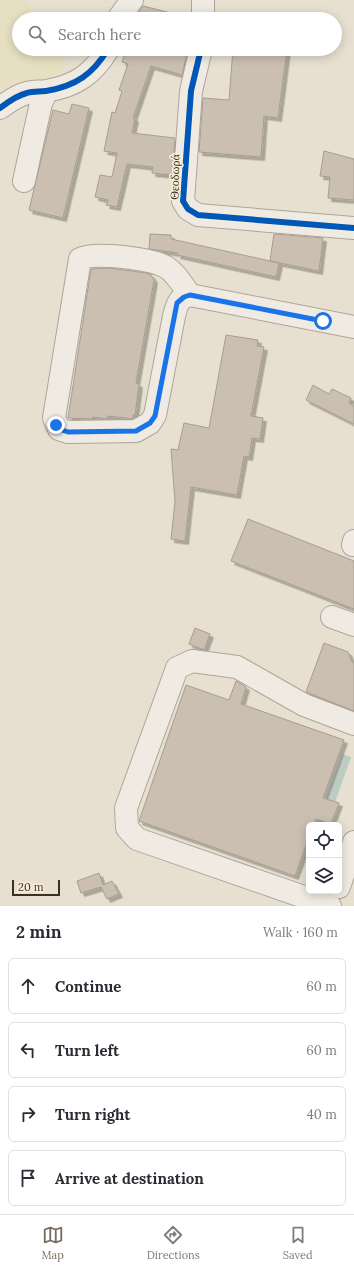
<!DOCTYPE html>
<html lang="en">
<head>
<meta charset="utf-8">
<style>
  body { margin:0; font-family:Lora,serif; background:#f2f2f3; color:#2b2b33 }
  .controls { position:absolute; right:12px; bottom:12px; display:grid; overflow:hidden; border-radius:6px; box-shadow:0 2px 10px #0003 }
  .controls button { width:36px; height:36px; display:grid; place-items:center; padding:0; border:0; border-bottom:1px solid #e1e1e2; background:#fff; color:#2b2b33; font:20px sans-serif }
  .scale { position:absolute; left:12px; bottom:10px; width:48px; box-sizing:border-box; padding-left:4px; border:2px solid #3d2e20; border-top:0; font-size:11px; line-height:14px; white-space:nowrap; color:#3d2e20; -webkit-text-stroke:3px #f7eed8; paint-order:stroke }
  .stop { position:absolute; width:12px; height:12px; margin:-9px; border:3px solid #1a73e8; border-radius:50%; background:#fff }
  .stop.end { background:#1a73e8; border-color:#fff; box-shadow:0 1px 4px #0008 }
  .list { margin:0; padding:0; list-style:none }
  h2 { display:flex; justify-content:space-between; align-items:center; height:52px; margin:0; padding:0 16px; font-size:17px }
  h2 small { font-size:13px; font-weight:400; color:#7c7c81 }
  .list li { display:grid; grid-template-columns:26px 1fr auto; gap:12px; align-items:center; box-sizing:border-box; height:56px; margin:0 8px 8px; padding:0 8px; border:1px solid #e1e1e2; border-radius:6px }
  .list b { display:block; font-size:15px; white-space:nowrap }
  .list em { font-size:13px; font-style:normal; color:#7c7c81 }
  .icon { flex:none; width:22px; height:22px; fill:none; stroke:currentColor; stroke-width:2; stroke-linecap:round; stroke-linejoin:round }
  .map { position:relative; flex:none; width:354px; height:906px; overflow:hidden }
  .search { position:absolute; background:#fff; box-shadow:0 2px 10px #0003; left:12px; right:12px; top:12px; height:44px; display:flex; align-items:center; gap:10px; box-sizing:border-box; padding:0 14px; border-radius:22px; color:#7c7c81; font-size:15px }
  .sheet { height:308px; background:#fff }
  nav { display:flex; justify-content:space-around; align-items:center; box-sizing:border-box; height:56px; border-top:1px solid #e1e1e2; background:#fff; font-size:11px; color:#7c7c81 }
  nav a { display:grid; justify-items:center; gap:2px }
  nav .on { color:#786c5e }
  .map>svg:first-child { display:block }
</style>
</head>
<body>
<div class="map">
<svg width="354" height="906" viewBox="0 0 354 906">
  <defs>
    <filter id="shadow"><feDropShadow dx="3.5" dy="3.5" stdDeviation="0" flood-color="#0004"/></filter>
  </defs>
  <rect width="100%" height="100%" fill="#e7e0d1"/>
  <path fill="#e6dfc2" d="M 0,0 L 25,0 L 37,19 L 19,19 L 19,49 L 57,49 L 67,64 L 63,72 L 0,93 Z"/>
  <path fill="#bcccc2" d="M 343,754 L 351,757 L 327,825 L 317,825 Z"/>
  <path fill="#cbbfb2" stroke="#a89c90" filter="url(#shadow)" d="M 143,6 L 175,14 L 174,19 L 134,19 Z
    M 126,49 L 188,49 L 182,75 L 151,66 L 133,118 L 135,118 L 132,133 L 175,138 L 172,175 L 152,173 L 153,167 L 127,164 L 117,207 L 106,205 L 108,200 L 95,197 L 100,175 L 112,177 L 117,153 L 104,151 L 112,112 L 115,113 L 122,91 L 119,90 L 128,64 L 122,62 Z
    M 233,49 L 287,49 L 278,118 L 264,116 L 261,157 L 199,152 L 203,98 L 229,100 Z
    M 72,104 L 89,108 L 63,218 L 29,210 L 53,110 L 69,114 Z
    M 324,151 L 354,159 L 354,200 L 328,198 L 330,177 L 320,176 Z
    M 150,234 L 171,235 L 171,239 L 279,263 L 276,277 L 177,255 L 178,253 L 149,249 Z
    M 274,234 L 323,238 L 319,271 L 270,261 Z
    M 109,268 L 146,273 L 151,275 L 154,280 L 136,383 L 139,384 L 135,415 L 133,415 L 133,419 L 108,416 L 107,419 L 93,417 L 92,419 L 68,418 L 91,269 Z
    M 226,335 L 258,340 L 257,346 L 264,347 L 251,416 L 263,418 L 260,439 L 252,438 L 249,457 L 244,456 L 237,495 L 191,487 L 185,541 L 171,539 L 175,502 L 171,449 L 178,450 L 184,423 L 209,428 Z
    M 313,385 L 329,394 L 332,389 L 351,398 L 349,403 L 354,406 L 354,424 L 306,400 Z
    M 248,519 L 354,561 L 354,609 L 231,561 Z
    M 195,628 L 210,634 L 204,650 L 189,644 Z
    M 324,643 L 348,652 L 352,662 L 354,663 L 354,711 L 306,692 Z
    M 236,681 L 246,687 L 241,704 L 344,740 L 323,798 L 339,803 L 331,824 L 316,819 L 313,825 L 309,825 L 309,837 L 295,876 L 139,821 L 186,685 L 229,700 Z
    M 99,873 L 103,885 L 112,881 L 119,894 L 107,899 L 101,887 L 81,893 L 77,881 Z"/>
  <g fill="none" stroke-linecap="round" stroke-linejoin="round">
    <defs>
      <path id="minor" d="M 118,19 L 132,0
        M 203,19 L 203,0
        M 201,49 L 191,91 L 183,201 L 188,209 L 198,215 L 354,228
        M 0,108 C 8,102 18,95 27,93 C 33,91 40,92 46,91 C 76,86 93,74 108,49
        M 24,181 L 41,103 L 47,91
        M 190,295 C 183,286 176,273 166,267 C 152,259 94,251 80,259 L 54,418 L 59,429 L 68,432 L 136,431 L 150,423 L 155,415 L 174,316 C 177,305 178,298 190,295 L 354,327
        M 353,545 L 354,541
        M 332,617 L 354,625
        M 339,887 L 354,842
        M 330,906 L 137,839 L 127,828 L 126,808 L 177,668 L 192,661 L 237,667 L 304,705 L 354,724"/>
    </defs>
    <use href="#minor" stroke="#ada599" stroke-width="24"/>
    <use href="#minor" stroke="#efebe3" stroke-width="22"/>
    <defs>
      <path id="cycleway" d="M 201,49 L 191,91 L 183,201 L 188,209 L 198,215 L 354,228
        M 0,108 C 8,102 18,95 27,93 C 33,91 40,92 46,91 C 76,86 93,74 108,49"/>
    </defs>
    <use href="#cycleway" stroke="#f7eed8" stroke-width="8"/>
    <use href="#cycleway" stroke="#0057b8" stroke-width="6"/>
  </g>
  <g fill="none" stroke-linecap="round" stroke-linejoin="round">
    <path stroke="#1a73e8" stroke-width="5" d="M 56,425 L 59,429 L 68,432 L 136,431 L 150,423 L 155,416 L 177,303 L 184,297 L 190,295 L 323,321"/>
  </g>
  <g text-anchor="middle" stroke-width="3.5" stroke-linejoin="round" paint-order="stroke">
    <g font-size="12" fill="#3d2e20" stroke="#f7eed8">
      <text transform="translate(175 177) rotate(-89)" y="4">Θεοδωρά</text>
    </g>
  </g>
</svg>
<div class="controls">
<button><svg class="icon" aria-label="locate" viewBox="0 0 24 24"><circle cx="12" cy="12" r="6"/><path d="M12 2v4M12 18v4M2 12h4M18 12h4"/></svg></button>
<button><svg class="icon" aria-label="layers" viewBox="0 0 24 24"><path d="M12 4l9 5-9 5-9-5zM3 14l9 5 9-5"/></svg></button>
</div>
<div class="scale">20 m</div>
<div class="stop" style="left:323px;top:321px"></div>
<div class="stop end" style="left:56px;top:425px"></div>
<div class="search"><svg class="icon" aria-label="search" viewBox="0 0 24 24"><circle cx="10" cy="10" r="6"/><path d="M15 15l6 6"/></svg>Search here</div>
</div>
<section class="sheet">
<h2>2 min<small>Walk · 160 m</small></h2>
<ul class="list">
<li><svg class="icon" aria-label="ahead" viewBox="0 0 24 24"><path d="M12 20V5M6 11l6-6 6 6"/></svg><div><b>Continue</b></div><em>60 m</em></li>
<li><svg class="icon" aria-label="left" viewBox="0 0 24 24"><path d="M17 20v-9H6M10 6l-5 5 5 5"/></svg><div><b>Turn left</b></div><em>60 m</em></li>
<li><svg class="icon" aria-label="right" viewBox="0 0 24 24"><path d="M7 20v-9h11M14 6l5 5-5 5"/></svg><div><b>Turn right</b></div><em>40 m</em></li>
<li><svg class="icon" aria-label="arrive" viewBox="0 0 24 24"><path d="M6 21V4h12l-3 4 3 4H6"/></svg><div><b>Arrive at destination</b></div></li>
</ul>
</section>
<nav>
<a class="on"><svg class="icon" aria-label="map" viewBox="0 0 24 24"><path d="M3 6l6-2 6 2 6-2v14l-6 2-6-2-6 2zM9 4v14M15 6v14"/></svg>Map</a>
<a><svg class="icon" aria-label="directions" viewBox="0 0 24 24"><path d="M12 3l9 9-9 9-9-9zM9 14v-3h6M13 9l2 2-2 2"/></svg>Directions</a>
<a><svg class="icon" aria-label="saved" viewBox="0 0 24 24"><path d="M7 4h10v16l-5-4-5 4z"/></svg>Saved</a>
</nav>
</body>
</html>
